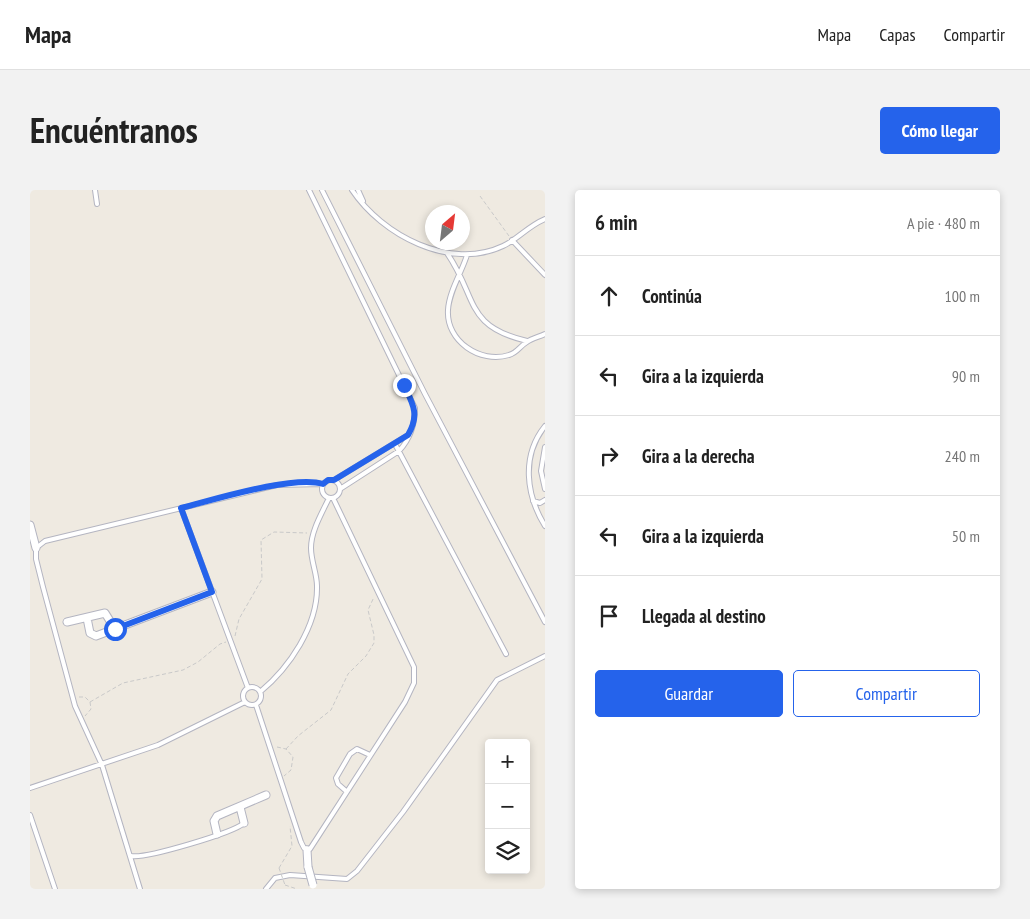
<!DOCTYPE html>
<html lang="es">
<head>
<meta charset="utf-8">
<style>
  body { margin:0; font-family:"PT Sans Narrow",sans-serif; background:#f2f2f2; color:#222 }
  .controls { position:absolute; right:15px; bottom:15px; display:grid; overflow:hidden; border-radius:5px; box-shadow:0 2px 8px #0003 }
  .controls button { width:45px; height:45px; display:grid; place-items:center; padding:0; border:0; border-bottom:1px solid #e0e0e0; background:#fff; color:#222; font:25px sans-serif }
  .compass { position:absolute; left:395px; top:15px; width:45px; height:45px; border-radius:50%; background:#fff; box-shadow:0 2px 8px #0003; rotate:28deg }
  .stop { position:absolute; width:15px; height:15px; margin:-11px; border:4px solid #2563eb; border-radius:50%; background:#fff }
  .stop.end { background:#2563eb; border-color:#fff; box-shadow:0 1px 5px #0008 }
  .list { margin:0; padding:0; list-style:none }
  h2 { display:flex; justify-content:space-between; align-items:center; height:65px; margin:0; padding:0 20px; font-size:21px }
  h2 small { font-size:16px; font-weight:400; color:#767676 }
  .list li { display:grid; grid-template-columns:32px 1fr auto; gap:15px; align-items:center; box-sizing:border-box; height:80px; padding:0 20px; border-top:1px solid #e0e0e0 }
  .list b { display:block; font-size:19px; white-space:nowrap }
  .list em { font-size:16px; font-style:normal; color:#767676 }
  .actions { display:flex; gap:10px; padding:15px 20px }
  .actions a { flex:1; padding:11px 0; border:1px solid #2563eb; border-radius:5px; text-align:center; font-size:18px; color:#2563eb }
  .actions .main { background:#2563eb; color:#fff }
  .icon { flex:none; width:28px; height:28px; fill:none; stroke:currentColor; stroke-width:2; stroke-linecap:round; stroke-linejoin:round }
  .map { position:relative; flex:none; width:515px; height:699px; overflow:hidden; border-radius:5px }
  header { display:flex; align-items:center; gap:30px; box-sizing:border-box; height:70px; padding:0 25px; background:#fff; border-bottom:1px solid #e0e0e0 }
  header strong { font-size:24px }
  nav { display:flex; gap:28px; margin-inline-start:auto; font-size:18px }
  .intro { display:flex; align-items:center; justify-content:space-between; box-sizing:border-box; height:120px; padding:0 30px }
  h1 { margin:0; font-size:35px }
  .button { padding:12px 22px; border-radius:5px; background:#2563eb; color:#fff; font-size:18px; font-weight:700 }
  main { display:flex; gap:30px; padding:0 30px }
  aside { flex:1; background:#fff; border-radius:5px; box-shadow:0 2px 8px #0003 }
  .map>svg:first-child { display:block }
</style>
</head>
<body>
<header>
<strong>Mapa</strong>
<nav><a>Mapa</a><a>Capas</a><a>Compartir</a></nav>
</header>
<div class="intro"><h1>Encuéntranos</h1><a class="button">Cómo llegar</a></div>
<main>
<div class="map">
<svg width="515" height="699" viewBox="0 0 515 699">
  <rect width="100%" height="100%" fill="#efeae1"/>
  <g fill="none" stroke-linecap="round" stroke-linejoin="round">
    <defs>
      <path id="lane" d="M 65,0 L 67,14
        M 279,0 L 385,218 C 385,234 380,249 369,261 L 310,299
        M 292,0 L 395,204 L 515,432
        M 322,0 C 352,45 420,81 473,56 C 488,49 498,36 515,29
        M 328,0 L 333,11
        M 482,50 L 515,85
        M 417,63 C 448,108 434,136 497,151
        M 437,65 C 432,82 419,101 418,120 C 416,151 450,174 479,165 C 487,163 490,156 497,152 C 502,148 509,147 515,144
        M 515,236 C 491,266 496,305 515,336
        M 365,254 L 476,464
        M 515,257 L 511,281 L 515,299
        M292 299a9 9 0 1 1 18 0a9 9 0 1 1-18 0Z
        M 304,290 L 378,245
        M 503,311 L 510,313 L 515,310
        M 151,318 L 218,498
        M213 506a9 9 0 1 1 18 0a9 9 0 1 1-18 0Z
        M 230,502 C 259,478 288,436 287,396 C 287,384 281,371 281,358 C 281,341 292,323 299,308
        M 226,515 L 271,652 L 274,658 L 280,659 L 375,512 L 384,493 L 384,477 L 303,308
        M 0,598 L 128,555 L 215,512
        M 316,601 L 308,594 L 306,588 L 320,564 L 327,559 L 340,565
        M 0,625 L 25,699
        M 101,666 C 115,669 203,643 214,633
        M 110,699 L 72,575 L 45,516 L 13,397 L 6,369 L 6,358 L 15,351 L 247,295 L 293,294
        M 236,699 L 245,688 L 260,685 L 317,689 L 327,681 L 373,622 L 467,490 L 515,466"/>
      <path id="street" d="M 0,335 L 6,358
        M 57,428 L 60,443 L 66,446 L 182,402
        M 37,432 L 75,423 L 85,439
        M 210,617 L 214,633
        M 187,644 L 184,631 L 187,626 L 236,605
        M 277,660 L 278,677"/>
    </defs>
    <use href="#lane" stroke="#b4b5c1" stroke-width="6"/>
    <use href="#street" stroke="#b4b5c1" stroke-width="9"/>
    <path stroke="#c9c9c9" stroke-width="1" stroke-dasharray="4 2.5" stroke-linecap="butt" d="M 450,6 L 479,46
      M 205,446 L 209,429 L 232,389 L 231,350 L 244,342 L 277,343
      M 49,507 L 55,507 L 60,512 L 61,519 L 55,526
      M 60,512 L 93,493 L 153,480 L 168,472 L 190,454 L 196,452
      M 247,557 L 256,559 L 263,567 L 261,580 L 254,586
      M 256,559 L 268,546 L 301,520 L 318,484 L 336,466 L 344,453 L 344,445 L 338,420 L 344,407
      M 249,678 L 262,656 L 260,636
      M 255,695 L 267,699"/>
    <use href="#lane" stroke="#fff" stroke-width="4"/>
    <use href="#street" stroke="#fff" stroke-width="7"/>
    <defs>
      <path id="street-bridge" d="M 278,677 L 283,695"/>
    </defs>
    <use href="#street-bridge" stroke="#b4b5c1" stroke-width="9" stroke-linecap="butt"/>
    <path stroke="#c9c9c9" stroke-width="1" stroke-dasharray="4 2.5" stroke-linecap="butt" d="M 249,678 L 255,695"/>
    <use href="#street-bridge" stroke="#fff" stroke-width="7"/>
  </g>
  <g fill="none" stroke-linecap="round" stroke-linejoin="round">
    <path stroke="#2563eb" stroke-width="6" d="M 85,439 L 182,402 L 151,318 C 183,310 263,285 293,294 L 298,290 L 304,290 L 378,245 C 390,225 383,214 374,195"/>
  </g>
</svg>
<div class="controls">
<button>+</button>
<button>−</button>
<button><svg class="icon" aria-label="layers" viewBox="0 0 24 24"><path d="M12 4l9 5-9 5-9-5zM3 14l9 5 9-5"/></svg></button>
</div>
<svg class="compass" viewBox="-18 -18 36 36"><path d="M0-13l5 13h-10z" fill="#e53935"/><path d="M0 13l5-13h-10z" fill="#767676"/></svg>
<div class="stop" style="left:85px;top:439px"></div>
<div class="stop end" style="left:374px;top:195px"></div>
</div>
<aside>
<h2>6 min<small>A pie · 480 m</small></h2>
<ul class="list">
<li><svg class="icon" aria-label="ahead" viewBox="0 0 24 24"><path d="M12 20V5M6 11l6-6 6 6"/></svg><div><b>Continúa</b></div><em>100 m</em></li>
<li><svg class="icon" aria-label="left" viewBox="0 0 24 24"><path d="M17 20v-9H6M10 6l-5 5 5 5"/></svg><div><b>Gira a la izquierda</b></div><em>90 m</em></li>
<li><svg class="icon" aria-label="right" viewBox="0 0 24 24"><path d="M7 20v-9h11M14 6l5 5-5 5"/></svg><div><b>Gira a la derecha</b></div><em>240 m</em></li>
<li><svg class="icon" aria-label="left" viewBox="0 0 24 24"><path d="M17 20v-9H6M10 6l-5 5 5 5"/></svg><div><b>Gira a la izquierda</b></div><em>50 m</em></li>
<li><svg class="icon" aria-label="arrive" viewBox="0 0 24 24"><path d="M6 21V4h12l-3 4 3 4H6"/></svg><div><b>Llegada al destino</b></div></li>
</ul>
<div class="actions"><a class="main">Guardar</a><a>Compartir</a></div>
</aside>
</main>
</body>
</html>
